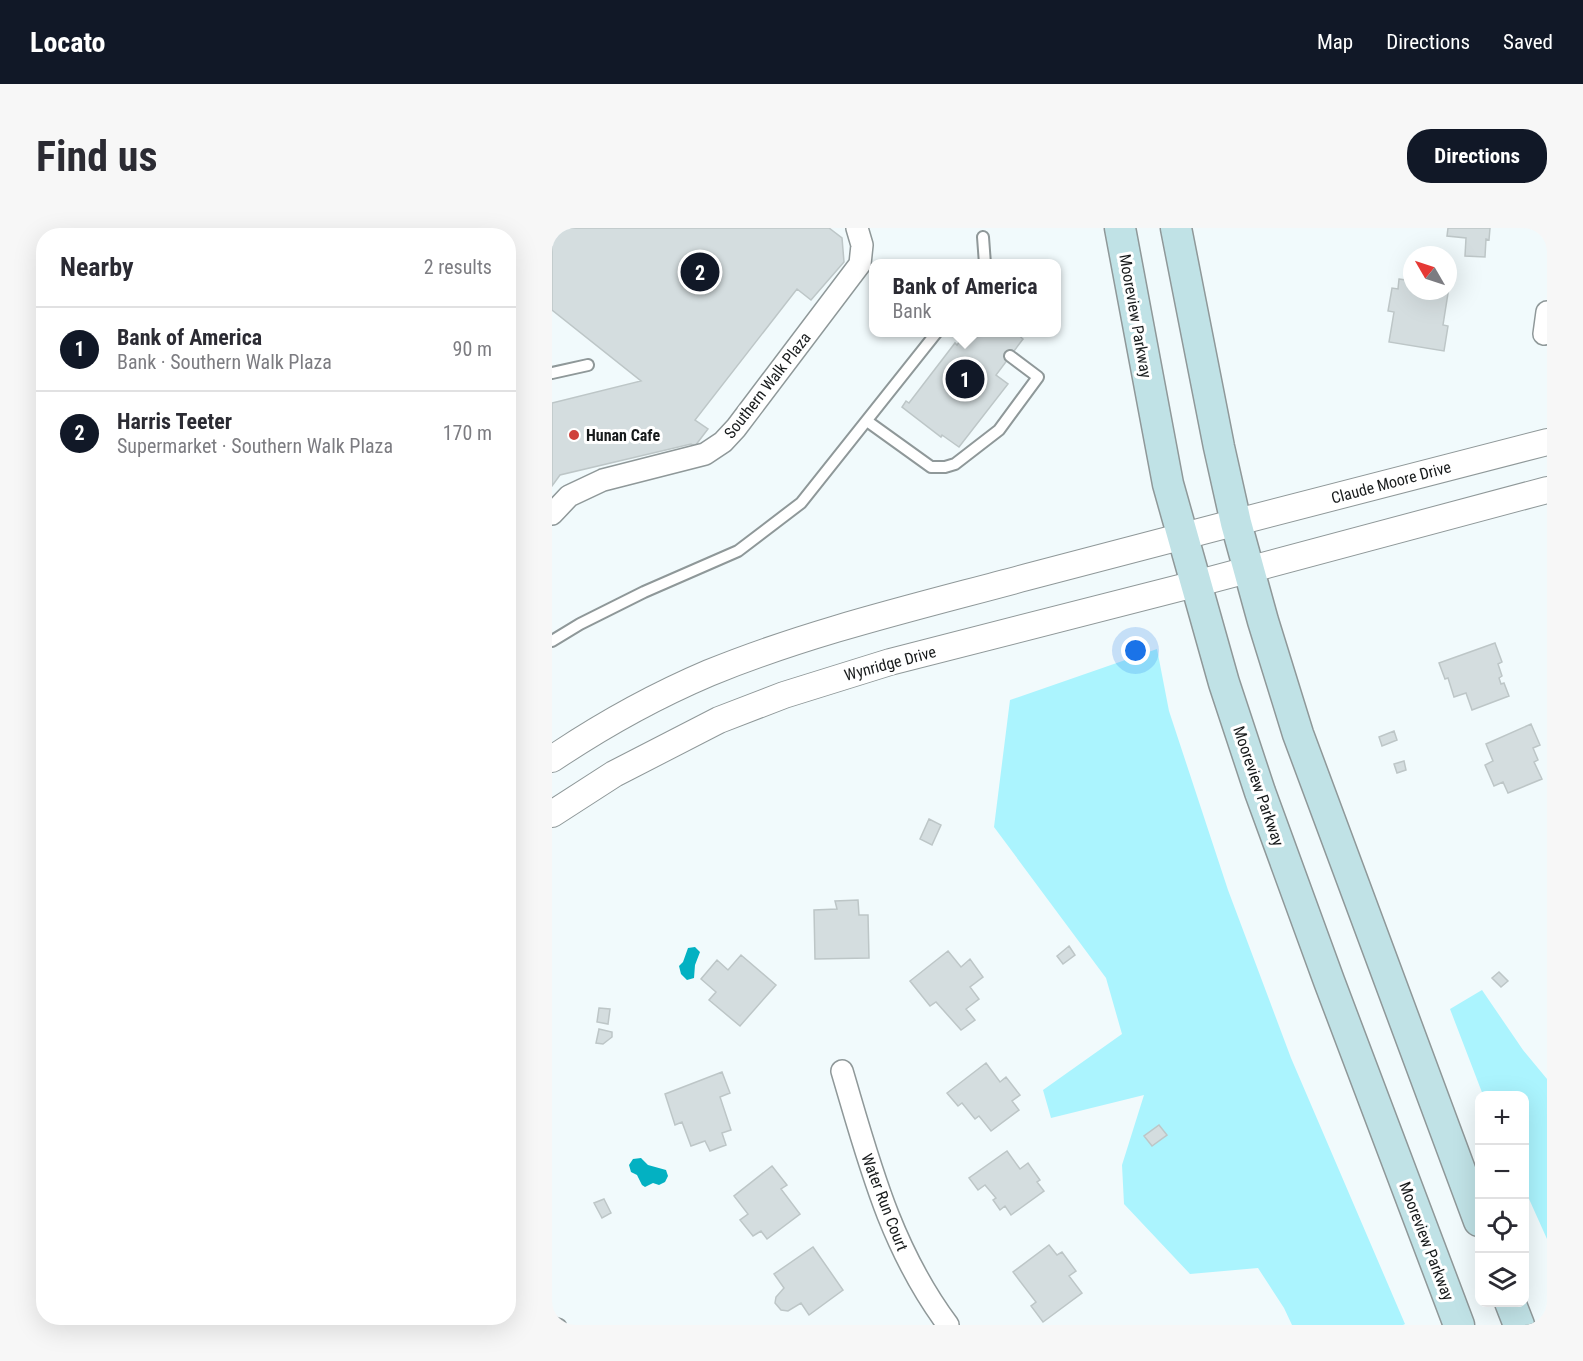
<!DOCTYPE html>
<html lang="en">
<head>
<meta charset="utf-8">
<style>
  body { margin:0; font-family:"Roboto Condensed",sans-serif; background:#f7f7f7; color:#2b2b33 }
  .controls { position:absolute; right:18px; bottom:18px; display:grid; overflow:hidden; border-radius:12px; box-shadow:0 6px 24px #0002 }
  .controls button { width:54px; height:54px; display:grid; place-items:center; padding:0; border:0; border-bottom:2px solid #e1e1e2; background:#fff; color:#2b2b33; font:30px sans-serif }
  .compass { position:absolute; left:851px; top:18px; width:54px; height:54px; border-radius:50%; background:#fff; box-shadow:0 6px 24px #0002; rotate:309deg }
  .you { position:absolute; left:584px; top:423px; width:21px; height:21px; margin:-15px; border:4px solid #fff; border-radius:50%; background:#1a73e8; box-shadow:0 0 0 9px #1a73e833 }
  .badge { display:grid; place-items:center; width:39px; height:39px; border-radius:50%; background:#111827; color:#fff; font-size:20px; font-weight:700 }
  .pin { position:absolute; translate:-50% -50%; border:3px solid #fff; box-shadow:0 2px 6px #0006 }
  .popup { position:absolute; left:317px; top:31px; width:192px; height:78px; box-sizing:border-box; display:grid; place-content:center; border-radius:12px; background:#fff; filter:drop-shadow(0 2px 4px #0005); font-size:20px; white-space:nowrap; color:#7c7c81 }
  .popup b { font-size:22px; color:#2b2b33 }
  .popup::after { content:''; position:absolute; left:50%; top:100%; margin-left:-12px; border:12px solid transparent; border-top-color:#fff }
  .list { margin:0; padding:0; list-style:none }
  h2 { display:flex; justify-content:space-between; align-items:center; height:78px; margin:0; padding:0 24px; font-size:26px }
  h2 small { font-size:20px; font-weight:400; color:#7c7c81 }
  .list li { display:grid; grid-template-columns:39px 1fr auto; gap:18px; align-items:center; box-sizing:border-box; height:84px; padding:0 24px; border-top:2px solid #e1e1e2 }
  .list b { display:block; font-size:22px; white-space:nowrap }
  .list p { margin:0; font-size:20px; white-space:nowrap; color:#7c7c81 }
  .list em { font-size:20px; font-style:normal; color:#7c7c81 }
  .icon { flex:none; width:33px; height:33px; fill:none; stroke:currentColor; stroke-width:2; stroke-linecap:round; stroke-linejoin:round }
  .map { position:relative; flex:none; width:995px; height:1097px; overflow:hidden; border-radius:24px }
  header { display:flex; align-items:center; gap:36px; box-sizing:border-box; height:84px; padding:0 30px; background:#111827; color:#fff }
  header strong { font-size:28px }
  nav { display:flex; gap:33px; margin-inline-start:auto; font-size:21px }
  .intro { display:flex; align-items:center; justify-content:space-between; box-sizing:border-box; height:144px; padding:0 36px }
  h1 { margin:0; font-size:42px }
  .button { padding:15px 27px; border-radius:24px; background:#111827; color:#fff; font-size:21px; font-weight:700 }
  main { display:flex; gap:36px; padding:0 36px }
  aside { flex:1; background:#fff; border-radius:24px; box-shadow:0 6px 24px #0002 }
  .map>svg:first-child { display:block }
</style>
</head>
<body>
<header>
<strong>Locato</strong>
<nav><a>Map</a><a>Directions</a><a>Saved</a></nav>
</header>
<div class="intro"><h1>Find us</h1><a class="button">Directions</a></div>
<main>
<aside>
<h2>Nearby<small>2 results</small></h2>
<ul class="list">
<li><span class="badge">1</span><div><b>Bank of America</b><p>Bank · Southern Walk Plaza</p></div><em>90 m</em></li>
<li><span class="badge">2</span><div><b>Harris Teeter</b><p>Supermarket · Southern Walk Plaza</p></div><em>170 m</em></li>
</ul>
</aside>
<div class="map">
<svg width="995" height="1097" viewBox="0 0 995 1097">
  <rect width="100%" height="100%" fill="#f1fafc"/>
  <path fill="#abf4fe" d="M 605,421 L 617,483 L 676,662 L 739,830 L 853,1096 L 851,1097 L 740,1097 L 732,1080 L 706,1040 L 638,1046 L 572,976 L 570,937 L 592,867 L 499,890 L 491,862 L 570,806 L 554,750 L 442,599 L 458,472 Z
    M 930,762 L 971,822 L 995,851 L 995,1011 L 973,962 L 972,868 L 931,867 L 898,781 Z"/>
  <path fill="#03b1c2" d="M 143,719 L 148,724 L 143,737 L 142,750 L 135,752 L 129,746 L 127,738 L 131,734 L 136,720 Z
    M 89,930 L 96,937 L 114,942 L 116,948 L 113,954 L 107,957 L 101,955 L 93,959 L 90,957 L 85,947 L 79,944 L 77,937 L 81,931 Z"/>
  <path fill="#d4dddf" stroke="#bdc6c7" stroke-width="1.5" d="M 0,0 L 277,0 L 290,10 L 292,34 L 259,72 L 245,61 L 143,192 L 156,201 L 143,218 L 139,216 L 8,247 L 0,258 L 0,175 L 89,153 L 0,82 Z
    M 896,0 L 938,0 L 937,12 L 934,11 L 933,29 L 913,28 L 914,10 L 895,8 Z
    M 847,51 L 860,53 L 860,63 L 896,63 L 897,59 L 891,97 L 896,98 L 892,123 L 837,114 L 842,84 L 836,83 L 840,60 L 846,61 Z
    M 415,104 L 463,104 L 471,111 L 444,147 L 456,156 L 407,219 L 390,207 L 389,209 L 350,179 L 354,173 L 357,175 L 403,115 L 405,117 Z
    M 943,415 L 950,434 L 946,436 L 950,448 L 947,450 L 949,456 L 952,455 L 957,468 L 920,482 L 914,465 L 902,469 L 896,450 L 893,451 L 887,435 Z
    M 979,496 L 988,517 L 981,520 L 986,532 L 982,534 L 990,551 L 956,565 L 951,554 L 942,558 L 933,537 L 941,533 L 934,516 Z
    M 842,503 L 845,512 L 830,518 L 827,509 Z
    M 852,533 L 854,542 L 845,545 L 842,536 Z
    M 377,591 L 389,597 L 380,617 L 368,611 Z
    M 306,672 L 307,687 L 316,687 L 317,730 L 263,731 L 262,682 L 285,681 L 283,673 Z
    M 517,718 L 523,727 L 511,736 L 505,728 Z
    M 396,723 L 409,739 L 418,731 L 431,749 L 418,759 L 427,771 L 414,781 L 423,792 L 409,802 L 384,774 L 378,778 L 358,753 Z
    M 189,727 L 224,757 L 188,798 L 157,772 L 164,764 L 149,751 L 165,732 L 176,742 Z
    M 947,744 L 956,753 L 949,759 L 940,750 Z
    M 47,780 L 58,781 L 56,796 L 45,794 Z
    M 47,801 L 60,804 L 60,809 L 51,816 L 44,815 Z
    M 434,835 L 448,854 L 454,849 L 468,867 L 460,873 L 467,882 L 439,903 L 427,888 L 423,891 L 410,875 L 406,878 L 395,865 Z
    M 170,844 L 178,865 L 168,869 L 179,902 L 170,905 L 174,917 L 158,923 L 153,913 L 139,918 L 130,894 L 123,897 L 113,866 Z
    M 607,897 L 615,907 L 600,918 L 592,908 Z
    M 455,923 L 468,941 L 476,935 L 488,952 L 485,954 L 492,963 L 459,987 L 453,978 L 448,982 L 441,972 L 444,970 L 433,957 L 426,962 L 417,950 Z
    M 220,938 L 235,957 L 229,961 L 248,986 L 215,1011 L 209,1003 L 201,1008 L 188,992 L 196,986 L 182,968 Z
    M 52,971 L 59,985 L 50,990 L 42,975 Z
    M 497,1017 L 505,1027 L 510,1024 L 524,1043 L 517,1048 L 530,1065 L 491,1094 L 479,1078 L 484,1074 L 461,1044 Z
    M 261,1019 L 291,1062 L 257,1087 L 249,1075 L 236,1083 L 229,1082 L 223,1075 L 224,1069 L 232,1060 L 222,1046 Z"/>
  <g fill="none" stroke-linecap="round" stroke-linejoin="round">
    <defs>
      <path id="service" d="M 431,9 L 433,36
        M 0,145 L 36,137
        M 315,193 L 379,239 L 393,239 L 403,236 L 447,202 L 486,149 L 458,128
        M 0,413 L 28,396 L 92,364 L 186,323 L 249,275 L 385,104
        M 0,1094 L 8,1097"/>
      <path id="minor" d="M 992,106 L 995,84
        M 0,286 L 17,268 L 51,252 L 153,226 L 171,214 L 184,200 L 308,36 L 310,17 L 305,0
        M 290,843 C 317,934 338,1019 396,1097"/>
      <path id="tertiary" d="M 0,531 C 49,498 103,468 157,445 C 260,403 368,378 475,349 C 648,303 822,259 995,214
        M 0,586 L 62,546 L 167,492 L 232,467 L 338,434 L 643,356 L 995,262"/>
      <path id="secondary" d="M 568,0 L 616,256 L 672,455 L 708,564 L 777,753 L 907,1097
        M 624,0 L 667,219 L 684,295 L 711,393 L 746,506 L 927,993
        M 958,1074 L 967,1097"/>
    </defs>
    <use href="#service" stroke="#8f9899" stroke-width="14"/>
    <use href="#minor" stroke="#8f9899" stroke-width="24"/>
    <use href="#tertiary" stroke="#8f9899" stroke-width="28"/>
    <use href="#secondary" stroke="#8f9899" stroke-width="33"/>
    <use href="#service" stroke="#fff" stroke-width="10"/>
    <use href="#minor" stroke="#fff" stroke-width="21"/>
    <use href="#tertiary" stroke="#fff" stroke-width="26"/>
    <use href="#secondary" stroke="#c0e2e6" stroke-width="30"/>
  </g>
  <circle fill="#cf413b" stroke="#fff" stroke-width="2" cx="22" cy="207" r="6"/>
  <g text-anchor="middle" stroke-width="6" stroke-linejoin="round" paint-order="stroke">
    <g font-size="16" fill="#171a1b" stroke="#fff">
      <text transform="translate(584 88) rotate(80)" y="6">Mooreview Parkway</text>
      <text transform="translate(215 157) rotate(-52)" y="6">Southern Walk Plaza</text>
      <text transform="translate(839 254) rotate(-15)" y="6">Claude Moore Drive</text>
      <text transform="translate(338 435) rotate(-15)" y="6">Wynridge Drive</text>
      <text transform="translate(707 558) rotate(71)" y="6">Mooreview Parkway</text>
      <text transform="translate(333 974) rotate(69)" y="6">Water Run Court</text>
      <text transform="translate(875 1013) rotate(69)" y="6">Mooreview Parkway</text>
    </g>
    <g font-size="16" font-weight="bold" fill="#171a1b" stroke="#fff" text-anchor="start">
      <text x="34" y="213">Hunan Cafe</text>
    </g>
  </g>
</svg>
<div class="controls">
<button>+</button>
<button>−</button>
<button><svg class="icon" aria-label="locate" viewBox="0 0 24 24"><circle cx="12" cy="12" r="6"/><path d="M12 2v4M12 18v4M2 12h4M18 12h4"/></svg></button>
<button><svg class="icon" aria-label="layers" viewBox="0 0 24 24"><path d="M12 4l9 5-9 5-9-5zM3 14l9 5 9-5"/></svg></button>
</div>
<svg class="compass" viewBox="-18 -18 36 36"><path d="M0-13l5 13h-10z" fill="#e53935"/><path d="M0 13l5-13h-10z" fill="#7c7c81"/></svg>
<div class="you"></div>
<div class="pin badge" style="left:413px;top:151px">1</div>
<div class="popup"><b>Bank of America</b>Bank</div>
<div class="pin badge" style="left:148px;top:44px">2</div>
</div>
</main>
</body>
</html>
